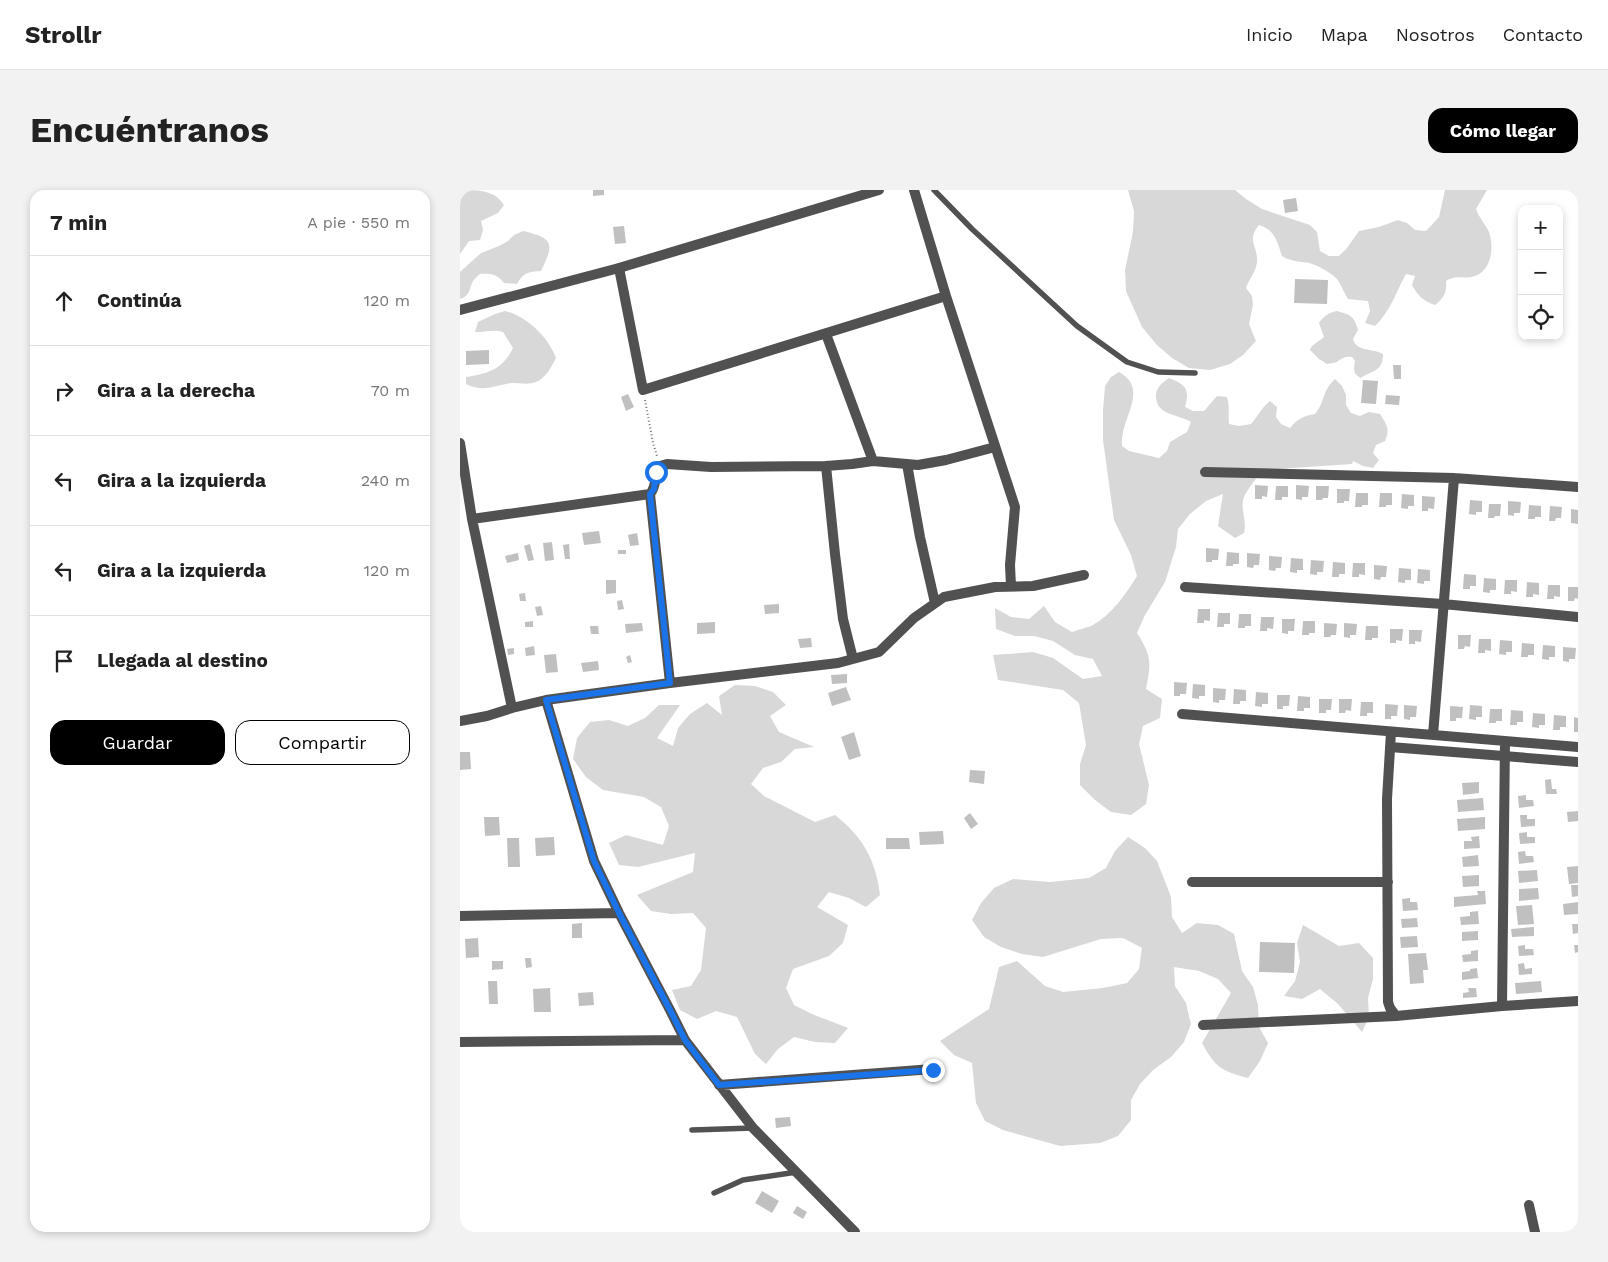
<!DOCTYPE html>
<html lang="es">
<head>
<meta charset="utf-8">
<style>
  body { margin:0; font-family:"Work Sans",sans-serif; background:#f2f2f2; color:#222 }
  .controls { position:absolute; right:15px; top:15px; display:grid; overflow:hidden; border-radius:10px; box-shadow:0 2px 8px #0003 }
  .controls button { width:45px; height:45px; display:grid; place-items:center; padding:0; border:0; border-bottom:1px solid #e0e0e0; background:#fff; color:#222; font:25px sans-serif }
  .stop { position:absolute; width:15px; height:15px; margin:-11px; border:4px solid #1a73e8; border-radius:50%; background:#fff }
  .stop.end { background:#1a73e8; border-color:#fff; box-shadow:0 1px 5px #0008 }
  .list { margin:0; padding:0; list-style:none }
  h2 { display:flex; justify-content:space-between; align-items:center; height:65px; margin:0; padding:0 20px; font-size:21px }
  h2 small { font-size:16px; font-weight:400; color:#767676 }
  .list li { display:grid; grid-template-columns:32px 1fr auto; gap:15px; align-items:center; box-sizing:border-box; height:90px; padding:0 20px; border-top:1px solid #e0e0e0 }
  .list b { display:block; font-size:19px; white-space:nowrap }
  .list em { font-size:16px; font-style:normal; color:#767676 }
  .actions { display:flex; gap:10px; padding:15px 20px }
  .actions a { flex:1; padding:11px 0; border:1px solid #000; border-radius:15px; text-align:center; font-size:18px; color:#000 }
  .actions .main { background:#000; color:#fff }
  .icon { flex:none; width:28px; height:28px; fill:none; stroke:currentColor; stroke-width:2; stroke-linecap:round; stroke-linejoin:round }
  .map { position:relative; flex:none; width:1118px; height:1042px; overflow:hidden; border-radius:15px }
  header { display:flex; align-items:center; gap:30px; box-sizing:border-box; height:70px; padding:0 25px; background:#fff; border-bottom:1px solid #e0e0e0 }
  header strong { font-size:24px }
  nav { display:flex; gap:28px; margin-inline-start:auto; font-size:18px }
  .intro { display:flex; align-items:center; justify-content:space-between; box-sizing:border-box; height:120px; padding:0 30px }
  h1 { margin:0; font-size:35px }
  .button { padding:12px 22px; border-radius:15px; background:#000; color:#fff; font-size:18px; font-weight:700 }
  main { display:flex; gap:30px; padding:0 30px }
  aside { flex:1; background:#fff; border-radius:15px; box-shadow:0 2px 8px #0003 }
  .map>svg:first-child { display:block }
</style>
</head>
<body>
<header>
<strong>Strollr</strong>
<nav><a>Inicio</a><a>Mapa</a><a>Nosotros</a><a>Contacto</a></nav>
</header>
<div class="intro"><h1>Encuéntranos</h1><a class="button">Cómo llegar</a></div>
<main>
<aside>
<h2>7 min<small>A pie · 550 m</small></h2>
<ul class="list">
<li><svg class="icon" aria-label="ahead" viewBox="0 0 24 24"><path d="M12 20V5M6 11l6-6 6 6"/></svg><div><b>Continúa</b></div><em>120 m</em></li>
<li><svg class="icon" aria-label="right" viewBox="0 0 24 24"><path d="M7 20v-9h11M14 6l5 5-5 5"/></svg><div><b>Gira a la derecha</b></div><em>70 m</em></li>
<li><svg class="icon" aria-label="left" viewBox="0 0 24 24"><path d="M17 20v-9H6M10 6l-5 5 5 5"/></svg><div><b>Gira a la izquierda</b></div><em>240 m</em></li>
<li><svg class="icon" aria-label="left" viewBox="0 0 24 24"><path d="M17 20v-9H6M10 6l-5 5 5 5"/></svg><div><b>Gira a la izquierda</b></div><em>120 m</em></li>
<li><svg class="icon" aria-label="arrive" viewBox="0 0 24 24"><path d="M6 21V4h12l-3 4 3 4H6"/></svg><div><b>Llegada al destino</b></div></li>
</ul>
<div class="actions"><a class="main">Guardar</a><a>Compartir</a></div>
</aside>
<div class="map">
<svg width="1118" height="1042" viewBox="0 0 1118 1042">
  <rect width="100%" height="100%" fill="#fff"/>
  <path fill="#d8d8d8" d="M 0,0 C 20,0 34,0 44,15 L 38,23 L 21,31 L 23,40 L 20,50 L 9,51 L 0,64 Z
    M 668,0 L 775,0 L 786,9 L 802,19 L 850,35 L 857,42 L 860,61 L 869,66 L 879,66 L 887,58 L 899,41 L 919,37 L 938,30 L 947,33 L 955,40 L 966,41 L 979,27 L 985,0 L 1027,0 L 1016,19 C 1019,28 1025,33 1029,42 C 1034,57 1032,80 1015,86 C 1003,90 998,84 986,91 C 987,103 984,108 975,115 C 963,111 958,106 952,95 L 955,86 L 946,84 C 936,102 930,122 915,136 L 905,133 L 910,121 L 908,111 L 888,109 C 884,103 880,92 876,88 C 870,82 857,75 849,73 C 838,71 832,72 822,66 C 817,51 815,40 799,35 C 786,51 798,55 797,72 C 796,82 789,89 786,98 L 792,106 L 793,115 L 789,134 L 796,151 L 783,165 L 770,174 L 750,180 L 729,178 L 712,168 L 697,155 L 682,137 L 666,101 L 665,80 L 673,42 L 674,21 Z
    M 63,41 C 93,48 95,53 81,81 C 68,82 64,82 57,94 L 44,93 C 37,84 31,83 20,84 C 18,86 15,88 13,91 C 9,99 10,106 0,109 L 0,82 L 21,63 L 39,56 L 48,51 L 54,45 Z
    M 45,121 C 67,126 89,148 96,168 C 91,177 86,188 76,192 C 68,195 60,193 52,193 C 34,195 25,203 6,194 L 6,187 C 28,184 43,179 53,158 L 43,142 C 33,139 25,142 15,142 L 18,132 L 35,124 Z
    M 877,121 C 891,125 894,126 898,140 L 893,149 C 896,162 913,158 923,164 C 923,182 912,180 901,188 C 892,184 894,178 895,171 L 892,167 C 885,166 883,168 878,171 C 876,173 871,173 867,174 L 859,169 L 850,160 L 852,156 L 864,147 L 859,133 C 864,126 868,123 877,121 Z
    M 659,182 C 691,200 659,229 662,256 L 669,261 L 699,268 L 707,261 L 710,252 L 727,242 L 731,232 C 719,224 696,226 696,206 C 696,197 702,193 709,188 C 726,194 730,200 725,217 L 733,221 L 744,221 L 757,206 L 767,207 C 770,217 768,224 769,234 L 779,236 L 791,234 C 798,226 802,217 810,211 L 817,217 L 816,227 L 821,234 L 830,238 C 837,229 843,226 855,224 C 866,211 861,202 875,189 L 882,196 L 886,205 L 886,215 L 891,223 L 900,226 L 909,222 L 920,224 C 927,235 930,239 925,251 L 916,255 L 913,263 L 919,270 L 913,278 L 903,276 L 893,271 L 892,274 L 803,280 C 798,286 785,302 783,310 C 781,322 787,330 784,343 L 775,348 L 758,336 L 763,304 L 746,311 L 730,324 L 718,339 L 716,357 L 705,392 L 685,425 L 677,443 C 692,466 691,473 686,499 L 702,509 L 700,528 L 683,536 L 679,554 L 689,595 L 686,614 L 671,625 L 651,622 L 635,610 L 620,595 L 620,574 L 626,555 L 619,513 L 603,500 L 538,490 L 533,465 L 573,462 L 593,468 L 623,489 L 642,486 L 633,469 L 615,465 L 593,451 L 574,446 L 555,446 L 536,439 L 535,418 L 551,427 L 569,429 L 584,416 L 595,432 L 612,442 C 618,440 625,438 631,436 C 652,425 665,405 677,386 L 671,365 L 654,330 L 643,250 L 643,220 L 645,196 L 651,187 Z
    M 275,495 L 295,496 L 313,502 L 326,515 L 310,526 L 319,542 L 354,557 L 335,559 L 321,572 L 303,578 L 291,594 L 304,606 L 355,632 L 375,625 C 402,646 416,670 420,705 L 406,717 L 389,708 L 369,702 L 357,717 L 388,735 L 383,753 L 369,766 L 333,779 L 326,798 L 334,815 L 352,824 L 388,838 L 375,853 L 355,852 L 334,847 L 318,859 L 306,874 L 295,864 L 277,827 L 256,821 L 237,829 L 220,820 L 212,800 L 231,796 L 241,780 L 246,738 L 233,723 L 211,724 L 191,721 L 177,705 L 233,682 L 235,663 L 178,677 L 159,675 L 149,653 L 166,645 L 203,655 L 209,636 L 201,617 L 184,607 L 143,600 L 126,587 L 113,569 L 117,548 L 130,532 L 149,530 L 168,536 L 185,528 L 199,515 L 220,515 L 197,548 L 213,556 L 218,538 L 230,524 L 247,513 L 262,525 L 259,506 Z
    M 668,647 L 685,658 L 697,671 L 711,707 L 712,727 L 722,743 L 737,733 L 758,735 L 774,744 L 782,781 L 793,797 L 798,815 L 799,837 L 808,853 L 800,871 L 788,888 C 761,881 755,877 742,853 L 771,803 L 758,789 L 739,781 L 714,777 L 715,796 L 726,813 L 731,834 L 724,852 L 711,867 L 693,880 L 680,894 L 671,910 L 671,930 L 658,946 L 640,953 L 600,956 L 543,940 L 525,931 L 516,913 L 512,873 L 494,865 L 480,851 L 529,819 L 539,777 L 557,771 L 585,796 L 603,802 L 643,798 L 667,793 L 679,779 L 682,758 L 663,748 L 641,749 L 583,767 L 562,764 L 541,757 L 524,747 L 512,730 L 521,713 L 534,698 L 553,689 L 590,692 L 629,688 L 646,678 L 655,661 Z
    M 843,735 L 879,756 L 899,753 L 913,768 L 913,789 L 908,808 L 909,827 L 902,842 L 878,814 L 860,799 L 842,809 L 824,806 L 835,791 L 840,772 L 837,753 Z"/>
  <path fill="#c0c0c0" d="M 133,0 L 144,0 L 144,5 L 133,6 Z
    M 836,8 L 838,21 L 825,23 L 823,10 Z
    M 164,36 L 166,53 L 155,54 L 153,37 Z
    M 835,89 L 868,90 L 867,114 L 834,113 Z
    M 29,160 L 29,174 L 6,175 L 6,161 Z
    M 933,175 L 941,175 L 941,189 L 934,189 Z
    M 903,190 L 918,191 L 916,214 L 901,213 Z
    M 168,204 L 174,217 L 166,221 L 161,207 Z
    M 926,205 L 940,206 L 939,215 L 925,214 Z
    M 795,295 L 808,296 L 807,307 L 802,306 L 802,309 L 795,309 Z
    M 836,295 L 849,296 L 848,307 L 842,307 L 842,310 L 836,309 Z
    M 816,296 L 828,296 L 828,307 L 822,307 L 822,310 L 815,310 Z
    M 856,296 L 869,296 L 868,308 L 863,308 L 862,310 L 856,310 Z
    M 877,299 L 890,299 L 889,311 L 884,311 L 884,313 L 877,313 Z
    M 896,303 L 908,303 L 908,315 L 902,315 L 902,317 L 895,317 Z
    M 920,303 L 932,303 L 932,315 L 926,315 L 926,317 L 919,317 Z
    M 942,304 L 954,305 L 954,316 L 948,316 L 948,319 L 941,318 Z
    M 962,306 L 975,307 L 974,319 L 968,318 L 968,321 L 962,321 Z
    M 1010,310 L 1022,311 L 1022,322 L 1016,322 L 1016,325 L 1009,324 Z
    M 1048,311 L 1061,312 L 1060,323 L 1054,323 L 1054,326 L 1048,325 Z
    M 1029,314 L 1041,314 L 1040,326 L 1035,326 L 1034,328 L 1028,328 Z
    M 1069,315 L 1081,316 L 1081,327 L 1075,327 L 1075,329 L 1068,329 Z
    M 1090,316 L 1102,317 L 1101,328 L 1096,328 L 1095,331 L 1089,331 Z
    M 1111,319 L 1118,320 L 1118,334 L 1111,333 Z
    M 139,341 L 141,353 L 124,355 L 122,343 Z
    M 177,343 L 179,355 L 170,356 L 168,345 Z
    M 92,352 L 94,370 L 85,371 L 83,353 Z
    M 70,354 L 74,370 L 68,371 L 64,356 Z
    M 109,354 L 110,369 L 105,369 L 103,355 Z
    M 746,358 L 759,359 L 758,370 L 752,370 L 752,372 L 746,372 Z
    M 158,360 L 166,360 L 166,364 L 158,364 Z
    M 767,362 L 779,363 L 779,374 L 773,374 L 773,376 L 766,376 Z
    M 58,363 L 59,370 L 47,373 L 45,366 Z
    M 787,363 L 800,364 L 799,375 L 794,375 L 793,378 L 787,377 Z
    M 809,366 L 822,367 L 821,378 L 816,378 L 815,381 L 809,380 Z
    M 831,368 L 843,369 L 843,380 L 837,380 L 837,383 L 830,382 Z
    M 851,370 L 864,371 L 863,382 L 857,382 L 857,385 L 850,384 Z
    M 873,372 L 885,373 L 885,384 L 879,384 L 879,387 L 872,387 Z
    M 893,373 L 905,373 L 905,385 L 899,384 L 899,387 L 892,387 Z
    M 914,375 L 927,376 L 926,387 L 921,387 L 920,390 L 914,389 Z
    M 939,378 L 951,379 L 951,390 L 945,390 L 945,393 L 938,392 Z
    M 958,379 L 970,380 L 970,391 L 964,391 L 964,394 L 957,393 Z
    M 1004,384 L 1016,385 L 1016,396 L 1010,396 L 1010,399 L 1003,399 Z
    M 1024,388 L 1036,389 L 1036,400 L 1030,400 L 1030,403 L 1023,402 Z
    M 146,390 L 156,390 L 156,403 L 146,404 Z
    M 1045,390 L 1057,390 L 1057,402 L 1051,401 L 1051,404 L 1044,404 Z
    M 1067,392 L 1079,393 L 1079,405 L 1073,404 L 1073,407 L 1066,407 Z
    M 1088,395 L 1100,395 L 1100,407 L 1094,406 L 1094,409 L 1087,409 Z
    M 1108,397 L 1118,397 L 1118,409 L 1115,408 L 1114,411 L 1108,411 Z
    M 65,403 L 66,411 L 60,411 L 59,404 Z
    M 162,410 L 164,419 L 158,420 L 157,411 Z
    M 319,414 L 319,423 L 305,424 L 304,415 Z
    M 81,416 L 83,425 L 77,426 L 75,417 Z
    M 738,419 L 750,419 L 750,431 L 744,430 L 744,433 L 737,433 Z
    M 758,423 L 770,423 L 770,434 L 764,434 L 764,437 L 757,437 Z
    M 779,424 L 791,424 L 791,436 L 785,436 L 785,438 L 778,438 Z
    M 801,427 L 814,427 L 813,439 L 807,438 L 807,441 L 800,441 Z
    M 822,429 L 835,429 L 834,441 L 828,441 L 828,444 L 822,443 Z
    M 73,431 L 73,437 L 65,437 L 65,432 Z
    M 843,431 L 855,431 L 855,443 L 849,443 L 849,445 L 842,445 Z
    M 255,432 L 255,443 L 237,444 L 237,433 Z
    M 182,433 L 183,441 L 166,443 L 165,434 Z
    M 864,433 L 877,434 L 876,445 L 871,445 L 870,447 L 864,447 Z
    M 884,433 L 897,434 L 896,445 L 890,445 L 890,448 L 884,447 Z
    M 130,436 L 138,436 L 139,444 L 131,444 Z
    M 906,436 L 918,436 L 918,448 L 912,448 L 912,450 L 905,450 Z
    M 930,439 L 943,439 L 942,451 L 936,450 L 936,453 L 930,453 Z
    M 949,440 L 962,440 L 961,452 L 955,451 L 955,454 L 949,454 Z
    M 998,445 L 1011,445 L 1010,457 L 1005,456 L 1004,459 L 998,459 Z
    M 351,448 L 352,457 L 340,458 L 338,449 Z
    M 1019,449 L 1031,449 L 1031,461 L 1025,460 L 1025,463 L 1018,463 Z
    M 1040,450 L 1052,451 L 1052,462 L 1046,462 L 1046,465 L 1039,464 Z
    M 1062,453 L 1074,454 L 1074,465 L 1068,465 L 1068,467 L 1061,467 Z
    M 1083,455 L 1095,456 L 1095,467 L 1089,467 L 1089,470 L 1082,469 Z
    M 74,456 L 75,465 L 66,466 L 65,458 Z
    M 1103,457 L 1116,458 L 1115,469 L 1109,469 L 1109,472 L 1103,471 Z
    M 54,458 L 54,464 L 48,465 L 47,459 Z
    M 96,464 L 98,482 L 86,483 L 84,465 Z
    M 170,465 L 172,472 L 168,473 L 166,467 Z
    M 138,471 L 139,480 L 123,482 L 121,473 Z
    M 387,484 L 387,493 L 372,494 L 371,485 Z
    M 714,492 L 727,493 L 726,504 L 720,504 L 720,506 L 714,506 Z
    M 733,494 L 745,495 L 745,506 L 739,506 L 739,509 L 732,508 Z
    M 386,497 L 391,510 L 372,516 L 368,503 Z
    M 753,498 L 766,499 L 765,510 L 759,510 L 759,513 L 753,512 Z
    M 774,499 L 786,500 L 786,511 L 780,511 L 780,514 L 773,514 Z
    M 796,502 L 808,503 L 808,514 L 802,514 L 802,517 L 795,516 Z
    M 817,505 L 830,505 L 829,516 L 823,516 L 823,519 L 817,519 Z
    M 838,506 L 850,507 L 850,518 L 844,518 L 844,521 L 837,521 Z
    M 859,509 L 872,509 L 871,520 L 866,520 L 866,523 L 859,523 Z
    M 879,509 L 892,509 L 891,521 L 886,520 L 885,523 L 879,523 Z
    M 901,512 L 913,512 L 913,523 L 907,523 L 907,526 L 900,526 Z
    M 925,514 L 938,515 L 937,526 L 931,526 L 931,529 L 925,529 Z
    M 944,515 L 957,516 L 956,527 L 950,527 L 950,530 L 944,529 Z
    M 1010,515 L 1022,516 L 1022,527 L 1016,527 L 1016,530 L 1009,529 Z
    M 990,516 L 1003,517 L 1002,528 L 996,528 L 996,531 L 990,531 Z
    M 1030,519 L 1042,519 L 1042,531 L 1036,531 L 1036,533 L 1029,533 Z
    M 1051,520 L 1063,521 L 1063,532 L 1057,532 L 1057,535 L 1050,535 Z
    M 1073,523 L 1085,524 L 1085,535 L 1079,535 L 1079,538 L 1072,537 Z
    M 1094,525 L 1106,526 L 1106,537 L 1100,537 L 1100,540 L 1093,540 Z
    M 1114,527 L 1118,528 L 1118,542 L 1114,542 Z
    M 394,542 L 401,566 L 389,570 L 381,547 Z
    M 0,562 L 10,562 L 11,579 L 0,580 Z
    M 510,580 L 525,581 L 524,594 L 509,592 Z
    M 1091,589 L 1092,599 L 1096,599 L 1097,604 L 1086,604 L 1085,590 Z
    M 1019,592 L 1019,603 L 1003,605 L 1002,593 Z
    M 1066,605 L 1066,610 L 1073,610 L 1074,616 L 1059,618 L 1058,606 Z
    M 1023,608 L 1024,620 L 998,622 L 997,610 Z
    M 1118,621 L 1118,631 L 1108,632 L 1107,622 Z
    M 510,623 L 518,634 L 511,639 L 504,628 Z
    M 1060,625 L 1067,625 L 1067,629 L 1075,629 L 1075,636 L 1061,637 Z
    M 24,627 L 39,627 L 40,645 L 25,646 Z
    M 1025,627 L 1025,639 L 998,641 L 997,629 Z
    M 483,641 L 484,654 L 460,655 L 459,642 Z
    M 1067,642 L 1067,647 L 1075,647 L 1075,653 L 1060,654 L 1059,643 Z
    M 1019,646 L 1020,658 L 1004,659 L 1004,651 L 1012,651 L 1011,647 Z
    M 94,647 L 95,665 L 76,666 L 75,648 Z
    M 47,648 L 59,648 L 60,677 L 48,677 Z
    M 426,648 L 449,648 L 450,659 L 426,659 Z
    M 1065,661 L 1066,666 L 1073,666 L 1074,672 L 1059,674 L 1058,662 Z
    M 1018,665 L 1019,676 L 1003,677 L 1002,667 Z
    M 1118,676 L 1118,693 L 1109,694 L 1107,677 Z
    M 1077,680 L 1078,691 L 1059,693 L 1058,681 Z
    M 1019,685 L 1019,696 L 1003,697 L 1002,686 Z
    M 1111,695 L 1118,695 L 1118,706 L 1112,707 Z
    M 1078,698 L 1079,709 L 1059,711 L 1059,699 Z
    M 1017,701 L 1025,701 L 1026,714 L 994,717 L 994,707 L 1018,705 Z
    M 950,708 L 950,712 L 957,712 L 958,720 L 943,721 L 942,709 Z
    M 1118,712 L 1118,724 L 1104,725 L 1103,714 Z
    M 1072,715 L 1074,734 L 1058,735 L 1056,716 Z
    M 1018,721 L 1019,734 L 1001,735 L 1000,727 L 1010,726 L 1010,722 Z
    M 957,728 L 958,737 L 942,738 L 941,729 Z
    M 122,733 L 122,748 L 112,748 L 112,734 Z
    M 1112,734 L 1118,734 L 1118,743 L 1113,744 Z
    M 1074,737 L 1074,746 L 1052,747 L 1051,739 Z
    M 1018,741 L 1018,750 L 1002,751 L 1002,742 Z
    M 957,746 L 958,757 L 941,758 L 940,747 Z
    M 18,748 L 19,767 L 6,768 L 5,749 Z
    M 800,752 L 835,753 L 834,783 L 799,782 Z
    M 1065,755 L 1065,759 L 1073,759 L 1074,765 L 1059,766 L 1058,756 Z
    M 1114,755 L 1118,755 L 1118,762 L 1115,763 Z
    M 1018,760 L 1018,771 L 1003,772 L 1002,765 L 1011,764 L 1011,761 Z
    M 966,763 L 968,780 L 963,780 L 964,793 L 950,794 L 948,764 Z
    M 65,768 L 71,768 L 72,777 L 66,778 Z
    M 32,771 L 43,771 L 43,779 L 32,780 Z
    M 1064,773 L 1065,779 L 1072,778 L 1072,784 L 1059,785 L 1058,774 Z
    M 1017,778 L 1018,788 L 1002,790 L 1002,782 L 1010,781 L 1010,779 Z
    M 28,791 L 37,791 L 38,814 L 29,814 Z
    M 1081,791 L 1082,802 L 1056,804 L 1055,793 Z
    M 90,798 L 91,822 L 74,822 L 73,799 Z
    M 1008,798 L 1016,798 L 1017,807 L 1003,808 L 1003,803 L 1009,802 Z
    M 133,802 L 134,815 L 119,816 L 118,803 Z
    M 330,927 L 331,936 L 316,938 L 315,928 Z
    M 302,1001 L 319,1011 L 312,1023 L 295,1013 Z
    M 337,1016 L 347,1022 L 343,1029 L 333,1023 Z"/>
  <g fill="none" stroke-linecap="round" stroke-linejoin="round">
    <path stroke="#737373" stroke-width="2" stroke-dasharray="1 2.5" stroke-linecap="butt" d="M 185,210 L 193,253 L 197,266"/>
    <path stroke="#515151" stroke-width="5.5" d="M 474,0 L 512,39 L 617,136 L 667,172 L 698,182 L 735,183
      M 232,940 L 293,938
      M 254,1003 L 283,990 L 337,982"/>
    <path stroke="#515151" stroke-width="10" d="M 454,0 L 486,106 L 555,317 L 550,375 L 551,396
      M 159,78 L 183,200 L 486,106
      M 0,120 L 159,78 L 419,0
      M 366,144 L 413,271
      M 0,253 L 12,329
      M 447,274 L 460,347 L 475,413
      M 366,276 L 375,364 L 383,429 L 393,469
      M 745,282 L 994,288 L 1118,297
      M 190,304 L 210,493
      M 725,397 L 983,414 L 1118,427
      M 86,510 L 134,671 L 159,723 L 210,820 L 225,850 L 293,938 L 395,1042
      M 52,518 L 12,329 L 190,304 C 197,296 194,285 200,276 L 207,274 L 251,277 L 366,276 L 392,274 L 413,271 L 458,275 L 486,270 L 535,257
      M 722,524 L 1118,557
      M 0,531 L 27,526 L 52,518 L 86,510 L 210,493 L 378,473 L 419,462 L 454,428 L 484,407 L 535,397 L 573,396 L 624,385
      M 931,542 L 927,609 L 928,812 L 930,818 L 936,826
      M 973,545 L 994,288
      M 930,557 L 1118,572
      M 732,692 L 928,692
      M 0,726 L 159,723
      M 1042,816 L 1045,551
      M 743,835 L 936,826 L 1042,816 L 1118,811
      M 0,852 L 225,850
      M 259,895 L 473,879
      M 1069,1015 L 1075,1042"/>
  </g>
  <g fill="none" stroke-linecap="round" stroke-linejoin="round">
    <path stroke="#1a73e8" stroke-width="6" d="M 196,282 L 194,299 L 190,304 L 210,493 L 86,510 L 134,671 L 159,723 L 210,820 L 225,850 L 259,895 L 473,880"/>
  </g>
</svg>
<div class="controls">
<button>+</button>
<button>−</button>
<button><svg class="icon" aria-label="locate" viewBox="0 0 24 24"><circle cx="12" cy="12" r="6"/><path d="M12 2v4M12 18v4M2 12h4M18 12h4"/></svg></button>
</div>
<div class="stop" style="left:196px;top:282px"></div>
<div class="stop end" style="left:473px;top:880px"></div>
</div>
</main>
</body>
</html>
